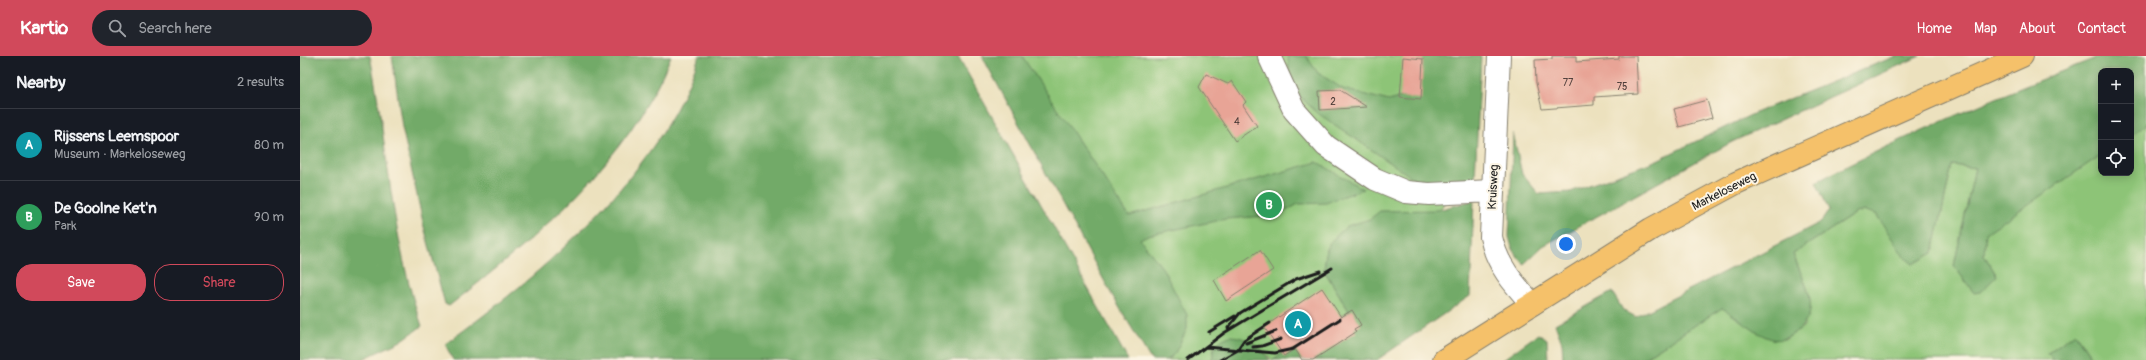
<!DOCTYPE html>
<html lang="en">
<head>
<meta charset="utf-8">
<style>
  body { margin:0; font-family:Pangolin,sans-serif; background:#20242c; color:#f1f3f6 }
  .controls { position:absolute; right:12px; top:12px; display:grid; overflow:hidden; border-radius:8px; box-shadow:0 2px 10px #0003 }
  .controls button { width:36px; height:36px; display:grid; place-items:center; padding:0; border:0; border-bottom:1px solid #363941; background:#171b24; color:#f1f3f6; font:20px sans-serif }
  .you { position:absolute; left:1266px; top:188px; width:14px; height:14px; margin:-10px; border:3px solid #fff; border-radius:50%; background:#1a73e8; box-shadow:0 0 0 6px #1a73e833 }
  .badge { display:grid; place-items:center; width:26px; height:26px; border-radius:50%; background:#d1495b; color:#fff; font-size:13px; font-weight:700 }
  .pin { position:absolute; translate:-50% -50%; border:2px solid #fff; box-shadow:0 1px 4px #0006 }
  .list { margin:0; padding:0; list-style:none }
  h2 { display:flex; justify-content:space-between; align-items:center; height:52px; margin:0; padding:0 16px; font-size:17px }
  h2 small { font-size:13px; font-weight:400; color:#9ea1a6 }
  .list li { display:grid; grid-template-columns:26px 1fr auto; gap:12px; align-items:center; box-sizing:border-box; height:72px; padding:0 16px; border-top:1px solid #363941 }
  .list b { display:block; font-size:15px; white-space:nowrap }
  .list p { margin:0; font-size:13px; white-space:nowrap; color:#9ea1a6 }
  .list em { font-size:13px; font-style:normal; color:#9ea1a6 }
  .actions { display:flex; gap:8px; padding:12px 16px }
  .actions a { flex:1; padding:9px 0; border:1px solid #d1495b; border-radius:16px; text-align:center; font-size:14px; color:#d1495b }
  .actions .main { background:#d1495b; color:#fff }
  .icon { flex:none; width:22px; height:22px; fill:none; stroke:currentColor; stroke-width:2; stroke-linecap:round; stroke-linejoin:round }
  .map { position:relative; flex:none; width:1846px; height:304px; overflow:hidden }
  header { display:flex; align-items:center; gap:24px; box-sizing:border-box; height:56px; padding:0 20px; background:#d1495b; color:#fff }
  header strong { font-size:19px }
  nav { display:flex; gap:22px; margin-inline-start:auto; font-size:14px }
  .search { width:280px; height:36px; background:#20242c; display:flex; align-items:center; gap:10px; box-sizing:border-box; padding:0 14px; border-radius:22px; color:#9ea1a6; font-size:15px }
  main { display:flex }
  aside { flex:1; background:#171b24 }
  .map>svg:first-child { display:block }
</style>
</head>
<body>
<header>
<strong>Kartio</strong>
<div class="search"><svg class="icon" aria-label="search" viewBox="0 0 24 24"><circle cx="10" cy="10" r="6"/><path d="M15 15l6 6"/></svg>Search here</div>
<nav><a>Home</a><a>Map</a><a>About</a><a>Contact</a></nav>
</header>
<main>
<aside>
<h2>Nearby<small>2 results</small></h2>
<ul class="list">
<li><span class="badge" style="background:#0f9aa8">A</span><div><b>Rijssens Leemspoor</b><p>Museum · Markeloseweg</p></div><em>80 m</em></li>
<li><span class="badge" style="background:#2e9e5b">B</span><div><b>De Goolne Ket'n</b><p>Park</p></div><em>90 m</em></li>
</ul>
<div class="actions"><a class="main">Save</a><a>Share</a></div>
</aside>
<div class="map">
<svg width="1846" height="304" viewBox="0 0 1846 304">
  <rect width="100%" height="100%" fill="#fcf5e5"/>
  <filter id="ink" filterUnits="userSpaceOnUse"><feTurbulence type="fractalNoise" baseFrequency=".025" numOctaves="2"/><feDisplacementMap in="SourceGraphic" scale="8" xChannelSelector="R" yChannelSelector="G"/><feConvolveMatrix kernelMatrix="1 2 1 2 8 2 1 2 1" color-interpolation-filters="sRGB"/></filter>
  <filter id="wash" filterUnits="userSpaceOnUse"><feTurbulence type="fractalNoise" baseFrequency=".012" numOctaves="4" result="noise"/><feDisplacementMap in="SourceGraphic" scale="16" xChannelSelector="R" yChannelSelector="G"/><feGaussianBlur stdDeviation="0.9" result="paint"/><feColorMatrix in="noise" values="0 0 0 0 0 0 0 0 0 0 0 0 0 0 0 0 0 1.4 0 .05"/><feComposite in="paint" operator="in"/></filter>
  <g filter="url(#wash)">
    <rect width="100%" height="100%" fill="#ece1be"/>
    <path fill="#8dc477" stroke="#54704a" d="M 709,0 L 1125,0 L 1156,124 L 1152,135 L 1132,166 L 1027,193 L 1024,214 L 1049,255 L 972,304 L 960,292 L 914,290 L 912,304 L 867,304 L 872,301 Z
      M 1846,68 L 1846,304 L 1793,304 L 1775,277 L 1748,297 L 1753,304 L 1341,304 L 1422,251 L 1472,283 L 1486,283 L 1504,270 L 1509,237 L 1493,198 L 1556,157 L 1565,155 L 1576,158 L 1585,171 L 1633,197 L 1652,109 L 1675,112 L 1654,210 L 1697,220 L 1684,199 L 1685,177 L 1801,99 L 1801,117 L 1831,117 L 1831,79 Z"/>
    <path fill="#72aa68" stroke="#476342" d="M 0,0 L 70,0 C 88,89 91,184 122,270 L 101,285 L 61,304 L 0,304 Z
      M 92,0 L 371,0 C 328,106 236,182 149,250 L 145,248 L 124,171 L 102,71 Z
      M 399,0 L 658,0 L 828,304 L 153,304 L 145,288 C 240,220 363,115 399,0 Z
      M 682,0 L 722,0 L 829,160 L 1017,106 L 1063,133 L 1026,147 L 998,148 L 979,159 L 926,163 L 848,179 L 840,183 L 863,213 L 887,259 L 887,273 L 875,297 L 867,304 L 851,304 L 812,239 Z
      M 988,0 L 1006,0 L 1018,17 L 1043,33 L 1089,45 L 1119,35 L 1121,0 L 1181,0 L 1175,122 L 1120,127 L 1019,58 L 990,32 Z
      M 1596,0 L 1620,0 L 1432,86 L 1243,190 L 1224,208 L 1213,195 L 1209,181 L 1213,77 L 1222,118 L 1239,138 L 1270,136 L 1355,105 L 1457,56 Z
      M 1801,0 L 1846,0 L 1846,68 L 1831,79 L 1831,15 L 1801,15 L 1801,99 L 1686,177 L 1684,199 L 1697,220 L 1680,236 L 1674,237 L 1654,210 L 1675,112 L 1652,109 L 1633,197 L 1613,208 L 1604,201 L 1576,158 L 1565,155 L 1556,157 L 1493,198 C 1503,226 1526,255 1494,277 C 1488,282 1480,285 1472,283 C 1456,279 1436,260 1422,252 L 1341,304 L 1263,304 L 1262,287 L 1255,268 L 1312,236 L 1323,254 L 1336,261 L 1521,166 L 1529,154 L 1516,126 C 1607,78 1705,37 1801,0 Z
      M 1174,144 L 1170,240 L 1077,304 L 972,304 L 1049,255 L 1024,214 L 1026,197 L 1030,186 L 1047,170 L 1070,163 L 1080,155 L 1138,154 Z
      M 1775,277 L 1793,304 L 1753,304 L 1748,297 Z
      M 1238,278 L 1247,284 L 1248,304 L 1202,304 Z
      M 930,280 C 949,281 958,290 970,304 L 912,304 C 914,290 916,285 930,280 Z"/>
    <g id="blocks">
      <path fill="#e8a496" d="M 1252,0 L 1276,0 L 1276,6 L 1319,3 L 1319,0 L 1336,0 L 1338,38 L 1294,41 L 1294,49 L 1242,53 L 1236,27 L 1235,4 L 1252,3 Z
        M 1103,1 L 1123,3 L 1121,43 L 1100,41 Z
        M 906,18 L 928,28 L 932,25 L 946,46 L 943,49 L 957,70 L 935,85 L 899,31 Z
        M 1040,34 L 1067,51 L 1020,54 L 1019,35 Z
        M 1407,44 L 1412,62 L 1379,71 L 1374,53 Z
        M 960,194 L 973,214 L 926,245 L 914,224 Z
        M 1022,232 L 1041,261 L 1052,254 L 1061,269 L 1054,273 L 1056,276 L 1013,304 L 1002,304 L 995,293 L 984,300 L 964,271 Z"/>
    </g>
  </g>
  <g filter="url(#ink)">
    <use href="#blocks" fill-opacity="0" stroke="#847e6d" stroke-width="1"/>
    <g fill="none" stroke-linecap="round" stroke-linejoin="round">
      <defs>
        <path id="minor" d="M 969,0 L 994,54 L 1026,90 L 1075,123 L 1106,136 L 1129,138 L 1192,135
          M 1199,0 L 1191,181 C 1197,209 1213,227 1232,248"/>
        <path id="major" d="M 1144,304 L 1351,173 L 1436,127 L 1722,0"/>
      </defs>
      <use href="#minor" stroke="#847e6d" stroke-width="24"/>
      <use href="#major" stroke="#847e6d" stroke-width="24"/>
      <use href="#minor" stroke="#fff" stroke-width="22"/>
      <use href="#major" stroke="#f5c16b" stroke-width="22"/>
      <path stroke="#1c1c1c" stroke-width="3" d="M 928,272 L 940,257 L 996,223 L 1020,215
        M 909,276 L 935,260
        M 946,287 L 976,275
        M 906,291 L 975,297 L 993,293 L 1040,263
        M 953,291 L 962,290 L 981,283
        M 937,294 L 944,284 L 970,267
        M 888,304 L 924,277 L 1032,212
        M 920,304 L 938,294"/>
    </g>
  </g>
  <g text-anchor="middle" stroke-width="4" stroke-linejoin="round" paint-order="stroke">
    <g font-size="10" fill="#4f3e3a">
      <text x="1268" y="30">77</text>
      <text x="1322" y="34">75</text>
      <text x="1033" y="49">2</text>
      <text x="937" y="69">4</text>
    </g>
    <g font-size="12" fill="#1c1c1c" stroke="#fcf5e5">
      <text transform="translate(1193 131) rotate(-87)" y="4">Kruisweg</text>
      <text transform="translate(1424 135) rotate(-27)" y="4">Markeloseweg</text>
    </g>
  </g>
</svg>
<div class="controls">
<button>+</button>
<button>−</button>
<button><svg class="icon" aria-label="locate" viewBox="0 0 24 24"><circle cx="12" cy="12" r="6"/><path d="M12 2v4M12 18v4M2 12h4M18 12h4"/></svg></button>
</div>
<div class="you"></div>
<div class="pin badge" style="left:998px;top:268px;background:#0f9aa8">A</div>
<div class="pin badge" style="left:969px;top:149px;background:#2e9e5b">B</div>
</div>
</main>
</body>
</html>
